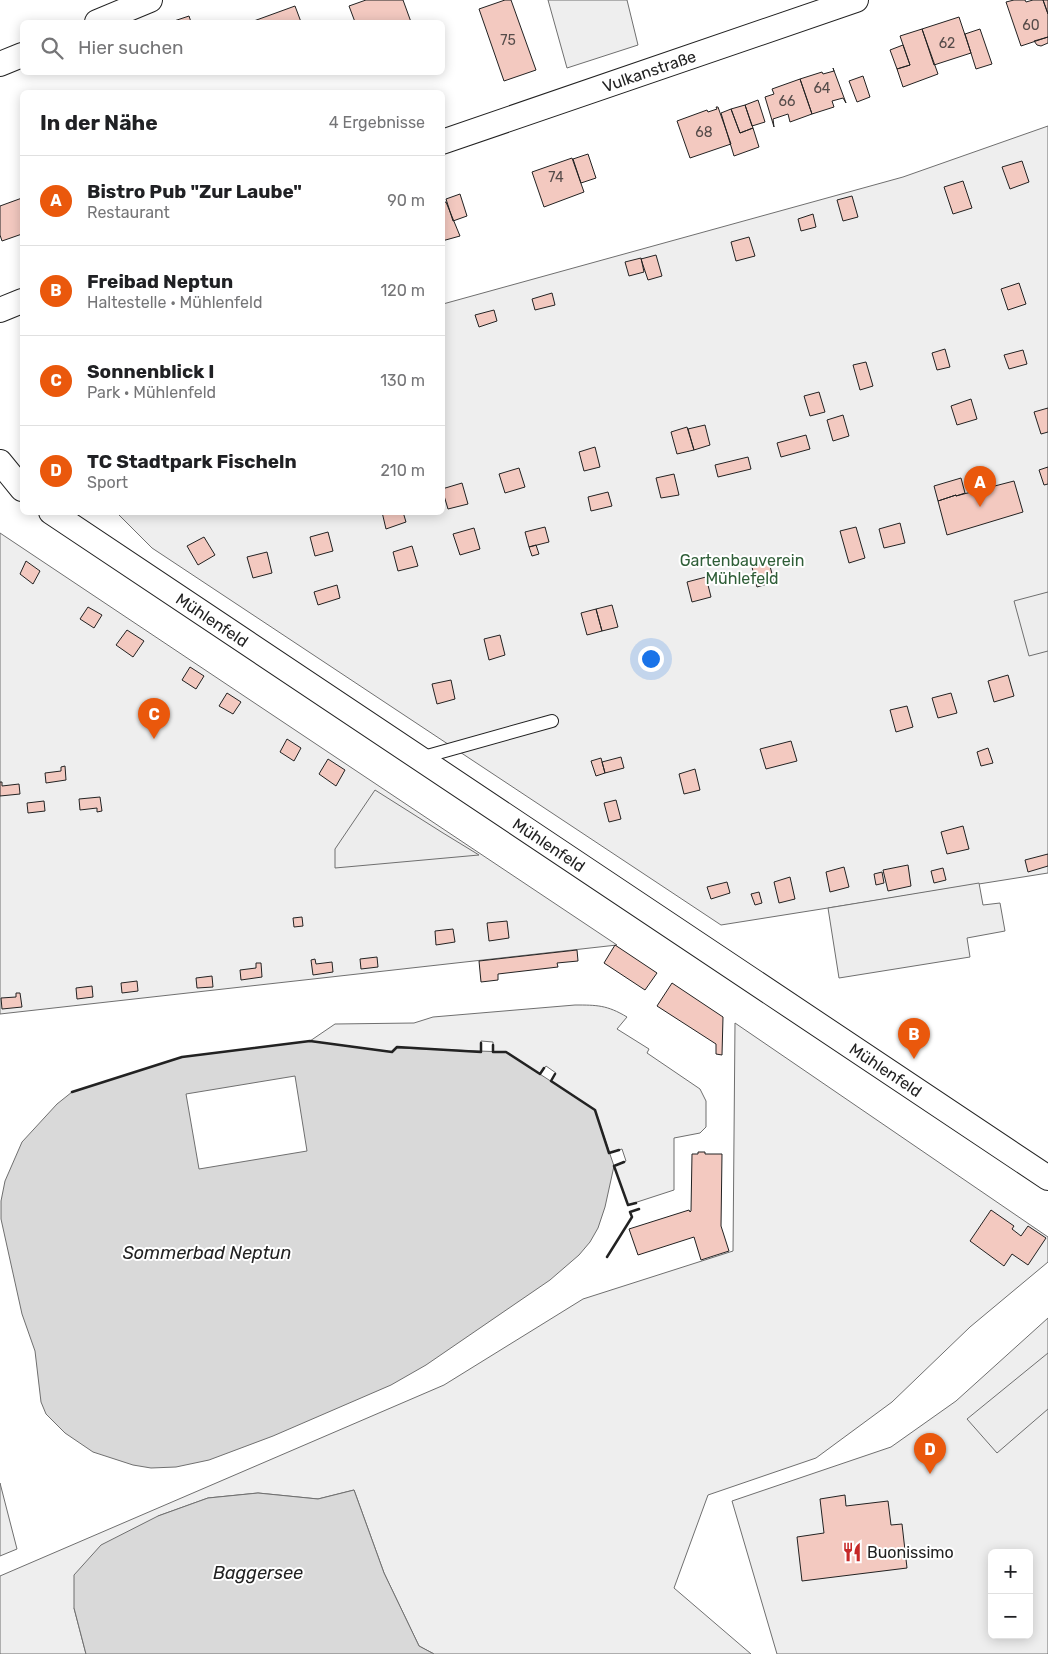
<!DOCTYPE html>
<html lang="de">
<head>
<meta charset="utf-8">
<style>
  body { margin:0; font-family:Rubik,sans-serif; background:#f6f6f6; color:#202124 }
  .controls { position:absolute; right:15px; bottom:15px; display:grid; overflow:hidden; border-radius:8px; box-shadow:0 2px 12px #0003 }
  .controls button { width:45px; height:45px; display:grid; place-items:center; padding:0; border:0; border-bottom:1px solid #e0e0e0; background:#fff; color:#202124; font:25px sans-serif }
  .you { position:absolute; left:650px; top:658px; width:18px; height:18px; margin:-12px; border:4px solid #fff; border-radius:50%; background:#1a73e8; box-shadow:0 0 0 8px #1a73e833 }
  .badge { display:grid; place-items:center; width:32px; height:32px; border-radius:50%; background:#ea580c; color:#fff; font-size:16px; font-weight:700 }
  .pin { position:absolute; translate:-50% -41px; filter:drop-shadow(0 1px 2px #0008) }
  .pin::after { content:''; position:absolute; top:26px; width:18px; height:15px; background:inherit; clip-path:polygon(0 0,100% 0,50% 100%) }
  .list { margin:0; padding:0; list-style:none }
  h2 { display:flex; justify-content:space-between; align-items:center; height:65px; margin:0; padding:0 20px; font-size:21px }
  h2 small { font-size:16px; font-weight:400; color:#757577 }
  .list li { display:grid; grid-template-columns:32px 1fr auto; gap:15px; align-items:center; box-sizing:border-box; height:90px; padding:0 20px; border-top:1px solid #e0e0e0 }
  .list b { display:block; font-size:19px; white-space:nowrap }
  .list p { margin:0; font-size:16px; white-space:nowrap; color:#757577 }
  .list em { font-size:16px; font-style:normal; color:#757577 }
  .icon { flex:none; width:28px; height:28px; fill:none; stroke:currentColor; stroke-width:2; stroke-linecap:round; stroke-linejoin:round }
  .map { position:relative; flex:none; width:1048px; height:1654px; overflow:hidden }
  .search { position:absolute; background:#fff; box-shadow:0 2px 12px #0003; left:20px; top:20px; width:425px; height:55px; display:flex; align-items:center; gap:12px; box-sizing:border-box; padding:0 18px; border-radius:8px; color:#757577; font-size:19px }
  .panel { position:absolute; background:#fff; box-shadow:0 2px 12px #0003; left:20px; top:90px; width:425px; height:425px; border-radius:8px }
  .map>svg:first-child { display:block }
</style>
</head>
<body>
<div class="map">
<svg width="1048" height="1654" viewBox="0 0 1048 1654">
  <rect width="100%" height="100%" fill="#fff"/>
  <path fill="#eee" stroke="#6f6f6f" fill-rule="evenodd" d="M 548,0 L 627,0 L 638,45 L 567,68 Z
    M 1048,126 L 1048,873 L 721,925 L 152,548 L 117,513 L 442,512 L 443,304 L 903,177 Z
    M 0,533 L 617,945 L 0,1014 Z
    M 575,1005 C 597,1005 607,1005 627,1017 L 617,1029 L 649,1049 L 647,1053 L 700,1089 L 706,1101 L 706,1127 L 700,1133 L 674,1138 L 674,1190 L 628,1205 L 614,1166 L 626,1161 L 622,1149 L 609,1153 L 595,1110 L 551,1081 L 556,1073 L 546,1066 L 540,1074 L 506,1052 L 493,1052 L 493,1042 L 481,1041 L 481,1052 L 397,1048 L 392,1052 L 310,1041 L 335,1024 L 414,1023 L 433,1017 Z
    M 735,1023 L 1048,1237 L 1048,1262 L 970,1327 L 892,1402 L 816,1458 L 708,1495 L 674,1588 L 751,1654 L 434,1654 L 419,1646 L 384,1573 L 354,1490 L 318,1499 L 258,1493 L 208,1498 L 158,1516 L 74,1608 L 86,1654 L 0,1654 L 0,1576 L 444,1385 L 583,1299 L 733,1251 Z
    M 1048,1318 L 1048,1654 L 777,1654 L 732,1501 L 891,1447 L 956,1401 ZM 992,1553 L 1029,1553 L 1029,1635 L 992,1635 Z
    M 0,1483 L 17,1549 L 0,1556 Z"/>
  <path fill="#ededed" stroke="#6f6f6f" d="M 1048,592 L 1048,651 L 1029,656 L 1014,601 Z
    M 375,790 L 443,833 L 479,855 L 335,868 L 335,849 Z
    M 979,883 L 983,905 L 1000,903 L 1005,931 L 967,938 L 970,957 L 839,978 L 828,908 Z
    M 1048,1353 L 1048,1409 L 997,1453 L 967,1419 Z"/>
  <path fill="#d9d9d9" stroke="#6f6f6f" d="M 310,1041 L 392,1052 L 397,1048 L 506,1052 L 595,1110 L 614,1166 L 605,1207 L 598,1228 L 590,1242 L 579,1255 L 550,1280 L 426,1365 L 391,1385 L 273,1436 L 209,1460 L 176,1467 L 151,1468 L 133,1465 L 93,1452 L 65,1433 L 46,1414 L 41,1402 L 35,1351 L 22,1314 L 1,1219 L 1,1201 L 5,1181 L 22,1142 L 57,1104 L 72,1092 L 182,1057 Z
    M 354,1490 L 384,1573 L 419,1646 L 434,1654 L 86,1654 L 74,1608 L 74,1575 L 101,1545 L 158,1516 L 208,1498 L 258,1493 L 318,1499 Z"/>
  <path fill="#fff" stroke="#6f6f6f" d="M 295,1076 L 307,1151 L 199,1169 L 186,1094 Z"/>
  <path fill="#f3c9c0" stroke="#222" d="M 366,0 L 403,0 L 411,22 L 355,22 L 349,6 Z
    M 505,0 L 511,0 L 536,70 L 504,81 L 479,9 Z
    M 1014,0 L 1025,0 L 1026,2 L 1033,0 L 1043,0 L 1048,14 L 1048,37 L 1021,46 L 1006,2 Z
    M 1043,0 L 1048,0 L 1048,14 Z
    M 295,6 L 301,22 L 251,22 Z
    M 189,16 L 191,22 L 171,22 Z
    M 959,17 L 971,53 L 934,65 L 922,29 Z
    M 922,29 L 938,74 L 903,87 L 897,69 L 910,65 L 900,36 Z
    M 980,29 L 992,64 L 976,69 L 965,34 Z
    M 1048,37 L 1048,43 L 1041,46 L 1037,45 L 1034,41 Z
    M 903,45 L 910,65 L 897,69 L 890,50 Z
    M 833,68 L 846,103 L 843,98 L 832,101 L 834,107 L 812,114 L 800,79 L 822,72 L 823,74 L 834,71 Z
    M 863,76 L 870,97 L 857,102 L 849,81 Z
    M 800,79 L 812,114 L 790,122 L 788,114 L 773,119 L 774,127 L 765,97 L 774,94 L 772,89 Z
    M 758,100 L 765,122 L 752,126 L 745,105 Z
    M 745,105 L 753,128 L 740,133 L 731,109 Z
    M 716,107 L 718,107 L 731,144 L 690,158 L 677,121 L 707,110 L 708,112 L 717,109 Z
    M 731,109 L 740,133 L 753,128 L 759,147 L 734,156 L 721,113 Z
    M 588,154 L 596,178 L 581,183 L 573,159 Z
    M 572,158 L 584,192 L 544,207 L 532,172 Z
    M 1022,161 L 1029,182 L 1010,189 L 1002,167 Z
    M 963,181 L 972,208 L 953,214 L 944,187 Z
    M 460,194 L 467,216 L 453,221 L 446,199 Z
    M 852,196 L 858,217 L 843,221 L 837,200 Z
    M 22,198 L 22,234 L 2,241 L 0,235 L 0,206 Z
    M 446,202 L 460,236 L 442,241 L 442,203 Z
    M 813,214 L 816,227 L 801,231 L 798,219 Z
    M 749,237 L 755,256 L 736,261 L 731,242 Z
    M 656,255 L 662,276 L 648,280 L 641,259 Z
    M 641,258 L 644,272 L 629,276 L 625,262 Z
    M 1019,283 L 1026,304 L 1008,310 L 1001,289 Z
    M 552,293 L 555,305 L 535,310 L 532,299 Z
    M 494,310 L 497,321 L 479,327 L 475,315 Z
    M 945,349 L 950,367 L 937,370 L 932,353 Z
    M 1023,350 L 1027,364 L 1009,369 L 1004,355 Z
    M 866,362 L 873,386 L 860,390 L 853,365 Z
    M 819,392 L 825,412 L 810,416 L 804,396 Z
    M 971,399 L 977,419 L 957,425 L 951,406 Z
    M 1048,408 L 1048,432 L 1041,434 L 1034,412 Z
    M 843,415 L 849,436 L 833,441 L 827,420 Z
    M 705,425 L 710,445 L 694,450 L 688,429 Z
    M 687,427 L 694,450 L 677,454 L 671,432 Z
    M 806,435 L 810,449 L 781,457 L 777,443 Z
    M 595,447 L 600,467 L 584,471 L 579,452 Z
    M 748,457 L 751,469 L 718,477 L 715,465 Z
    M 1048,467 L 1048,484 L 1044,485 L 1039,470 Z
    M 519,468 L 525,487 L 505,493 L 499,474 Z
    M 674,474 L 679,495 L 661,498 L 656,478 Z
    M 961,478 L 965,493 L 956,496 L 956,495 L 938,501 L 934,486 Z
    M 1014,481 L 1023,512 L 947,535 L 938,501 L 956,495 L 956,496 Z
    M 462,483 L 468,504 L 448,509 L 442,489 Z
    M 608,492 L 612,506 L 591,511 L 588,497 Z
    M 382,512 L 403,512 L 406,522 L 386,529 Z
    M 900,523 L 905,543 L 884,548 L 879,529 Z
    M 545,527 L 549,542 L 529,547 L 525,532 Z
    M 856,527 L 865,558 L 849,563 L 840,531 Z
    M 474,528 L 480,549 L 460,555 L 453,534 Z
    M 328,532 L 333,551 L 315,556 L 310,537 Z
    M 204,537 L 215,555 L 198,565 L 187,546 Z
    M 536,545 L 539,554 L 532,556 L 529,547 Z
    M 412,546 L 418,566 L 398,571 L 393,552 Z
    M 267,552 L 272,573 L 253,578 L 247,557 Z
    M 26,561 L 40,571 L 33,584 L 20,574 Z
    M 769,562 L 774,582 L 757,587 L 752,567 Z
    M 706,577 L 711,597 L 692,602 L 687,582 Z
    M 337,585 L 340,598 L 318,605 L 314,592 Z
    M 612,605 L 618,627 L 602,631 L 596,609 Z
    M 88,607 L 102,615 L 94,628 L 80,619 Z
    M 596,609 L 602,631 L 587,635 L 581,613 Z
    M 127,630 L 144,641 L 133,657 L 116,645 Z
    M 500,635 L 505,655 L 489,660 L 484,639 Z
    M 190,667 L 204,676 L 196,689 L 182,680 Z
    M 1008,675 L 1014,696 L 994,702 L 988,681 Z
    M 451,680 L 455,699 L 437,704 L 432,684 Z
    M 227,693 L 241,702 L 233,714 L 219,706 Z
    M 951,693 L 957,713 L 938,718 L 932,698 Z
    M 907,706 L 913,727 L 896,732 L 890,710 Z
    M 287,739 L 301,748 L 294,761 L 280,752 Z
    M 791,741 L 797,761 L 766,769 L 760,749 Z
    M 988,748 L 993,763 L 981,766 L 977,752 Z
    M 621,757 L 624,768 L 605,773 L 602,762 Z
    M 601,758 L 605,773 L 596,776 L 591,761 Z
    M 328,759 L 345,770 L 336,786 L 319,774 Z
    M 65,766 L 66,780 L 46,783 L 45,773 L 61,771 L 61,767 Z
    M 695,769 L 700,790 L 684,794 L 679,774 Z
    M 0,782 L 2,782 L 2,786 L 19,784 L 20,794 L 0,796 Z
    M 100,797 L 102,811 L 97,812 L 97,808 L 80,810 L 79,799 Z
    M 616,800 L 621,819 L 609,822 L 604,803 Z
    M 44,801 L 45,811 L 28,813 L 27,803 Z
    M 963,826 L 969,849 L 947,854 L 941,832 Z
    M 1048,854 L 1048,866 L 1028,872 L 1025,860 Z
    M 908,865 L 911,886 L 888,891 L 883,870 Z
    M 844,867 L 849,887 L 830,892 L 826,872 Z
    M 943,868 L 946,880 L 934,883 L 931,871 Z
    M 882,872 L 884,883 L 876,885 L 874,874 Z
    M 790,877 L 795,899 L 779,903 L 774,882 Z
    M 727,882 L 730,893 L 711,899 L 707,887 Z
    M 759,892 L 762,903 L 755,905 L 751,894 Z
    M 302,917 L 303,926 L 294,927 L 293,918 Z
    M 507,921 L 509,938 L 489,941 L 487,923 Z
    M 453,929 L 455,942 L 436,945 L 435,931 Z
    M 615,945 L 657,973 L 645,990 L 604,963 Z
    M 577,950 L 578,961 L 557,963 L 558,967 L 498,974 L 498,980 L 481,982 L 479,961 Z
    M 377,957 L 378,967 L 361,969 L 360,959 Z
    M 315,959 L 316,964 L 332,962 L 333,972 L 313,975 L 311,960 Z
    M 256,963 L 261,963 L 262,977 L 241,980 L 240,970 L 256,968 Z
    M 212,976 L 213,987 L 197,988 L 196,978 Z
    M 137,981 L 138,991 L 122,993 L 121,983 Z
    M 672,983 L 723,1017 L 722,1055 L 716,1054 L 716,1044 L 657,1006 Z
    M 92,986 L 93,997 L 77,999 L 76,988 Z
    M 16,993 L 20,993 L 22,1007 L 2,1009 L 1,998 L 16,997 Z
    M 698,1152 L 705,1152 L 705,1154 L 722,1154 L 721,1226 L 729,1251 L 701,1260 L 694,1237 L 638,1255 L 629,1229 L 689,1210 L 690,1212 L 691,1211 L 692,1154 L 698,1154 Z
    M 991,1210 L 1014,1226 L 1012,1229 L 1021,1236 L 1028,1226 L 1046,1238 L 1028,1265 L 1012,1254 L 1004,1266 L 970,1241 Z
    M 845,1495 L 846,1506 L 888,1501 L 891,1525 L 902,1524 L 907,1568 L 802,1581 L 797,1537 L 824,1533 L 820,1499 Z"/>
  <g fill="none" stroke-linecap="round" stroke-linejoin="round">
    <defs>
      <path id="service" d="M 420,758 L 552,721"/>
      <g id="minor">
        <path d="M 97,22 L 150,0"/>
        <path d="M 0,64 L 22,55"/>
        <path id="s1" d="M 442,142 L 856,0"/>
        <path d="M 0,310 L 22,301"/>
        <path d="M 0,462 L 22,489"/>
        <path id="s2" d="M 51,512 L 1048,1178"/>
      </g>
    </defs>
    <use href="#service" stroke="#222" stroke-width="14"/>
    <use href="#minor" stroke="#222" stroke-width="26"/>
    <use href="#service" stroke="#fff" stroke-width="12"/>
    <use href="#minor" stroke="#fff" stroke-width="24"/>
    <path stroke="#222" stroke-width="2.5" d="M 493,1045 L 493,1052 L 506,1052 L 540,1074 L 544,1068
      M 555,1074 L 551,1081 L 595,1110 L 609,1153 L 619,1150
      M 72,1092 L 182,1057 L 310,1041 L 392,1052 L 397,1047 L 481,1052 L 481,1043
      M 624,1162 L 614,1166 L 628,1205 L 636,1203
      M 607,1257 L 632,1217 L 630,1212 L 639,1209"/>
  </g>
  <defs>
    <symbol id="restaurant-bare" viewBox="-9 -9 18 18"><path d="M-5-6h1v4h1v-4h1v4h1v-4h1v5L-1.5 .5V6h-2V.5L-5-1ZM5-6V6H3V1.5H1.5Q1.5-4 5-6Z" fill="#c62828" stroke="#fff" stroke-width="2.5" paint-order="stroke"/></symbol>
  </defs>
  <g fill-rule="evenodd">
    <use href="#restaurant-bare" x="838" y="1538" width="28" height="28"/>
  </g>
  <g text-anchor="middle" stroke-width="4" stroke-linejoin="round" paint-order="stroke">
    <g font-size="14" fill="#564c4a">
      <text x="1031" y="30">60</text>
      <text x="508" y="45">75</text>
      <text x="947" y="48">62</text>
      <text x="822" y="93">64</text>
      <text x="787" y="106">66</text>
      <text x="704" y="137">68</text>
      <text x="556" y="182">74</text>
    </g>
    <g font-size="16" fill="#222" stroke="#fff">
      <text dy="6" stroke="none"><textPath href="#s1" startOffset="219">Vulkanstraße</textPath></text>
      <text dy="6" stroke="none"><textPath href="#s2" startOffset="194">Mühlenfeld</textPath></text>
      <text dy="6" stroke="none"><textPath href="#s2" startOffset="599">Mühlenfeld</textPath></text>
      <text dy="6" stroke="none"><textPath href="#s2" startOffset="1004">Mühlenfeld</textPath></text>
    </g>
    <g font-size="16" fill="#2f5e38" stroke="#fff">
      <text x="742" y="566">Gartenbauverein<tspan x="742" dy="18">Mühlefeld</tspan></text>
    </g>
    <g font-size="16" fill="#222" stroke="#fff" text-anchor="start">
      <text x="867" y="1558">Buonissimo</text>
    </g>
    <g font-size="18" font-style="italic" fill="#222" stroke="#fff">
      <text x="207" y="1259">Sommerbad Neptun</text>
      <text x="258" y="1579">Baggersee</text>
    </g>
  </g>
</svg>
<div class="controls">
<button>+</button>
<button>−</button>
</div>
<div class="you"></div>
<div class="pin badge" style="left:980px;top:507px">A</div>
<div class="pin badge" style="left:914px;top:1059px">B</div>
<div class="pin badge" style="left:154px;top:739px">C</div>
<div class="pin badge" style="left:930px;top:1474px">D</div>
<div class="search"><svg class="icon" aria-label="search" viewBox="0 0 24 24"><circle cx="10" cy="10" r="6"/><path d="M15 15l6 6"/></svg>Hier suchen</div>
<section class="panel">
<h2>In der Nähe<small>4 Ergebnisse</small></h2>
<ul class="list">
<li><span class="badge">A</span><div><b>Bistro Pub &quot;Zur Laube&quot;</b><p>Restaurant</p></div><em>90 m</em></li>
<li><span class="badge">B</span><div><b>Freibad Neptun</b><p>Haltestelle · Mühlenfeld</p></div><em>120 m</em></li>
<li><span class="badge">C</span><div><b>Sonnenblick I</b><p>Park · Mühlenfeld</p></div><em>130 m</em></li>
<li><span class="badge">D</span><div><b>TC Stadtpark Fischeln</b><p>Sport</p></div><em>210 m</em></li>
</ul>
</section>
</div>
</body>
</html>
